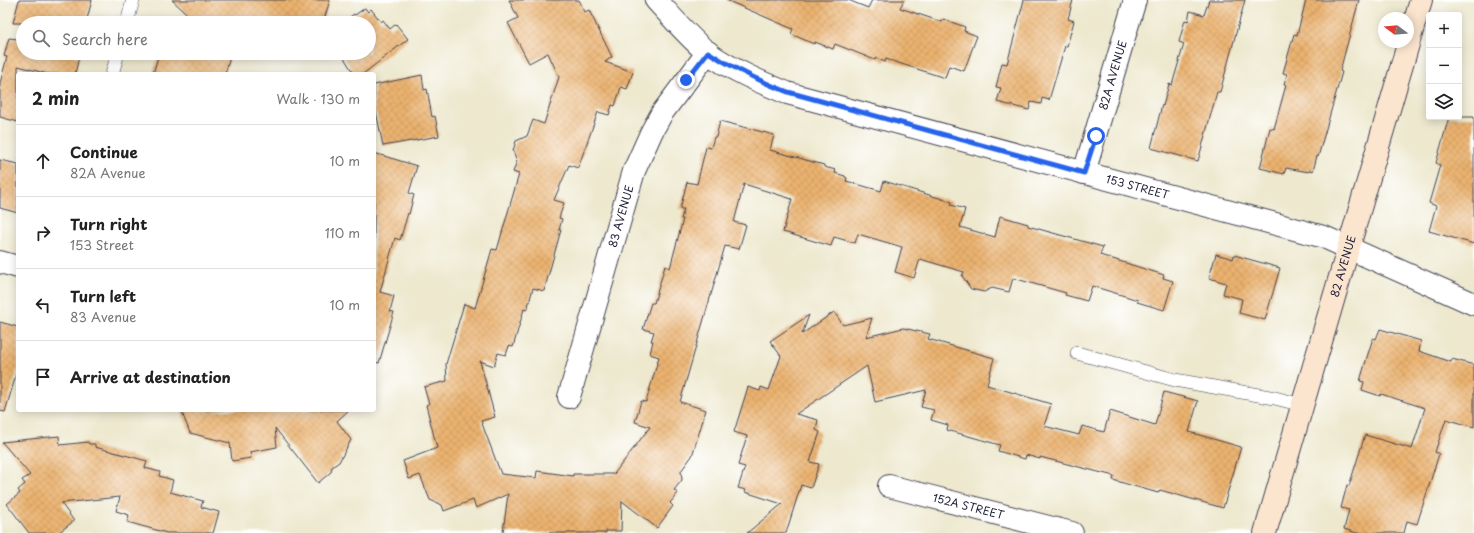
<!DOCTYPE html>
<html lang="en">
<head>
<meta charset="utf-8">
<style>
  body { margin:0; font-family:"Playpen Sans",sans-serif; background:#f2f2f2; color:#222 }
  .controls { position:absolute; right:12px; top:12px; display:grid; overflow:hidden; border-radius:4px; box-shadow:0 2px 10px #0003 }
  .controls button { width:36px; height:36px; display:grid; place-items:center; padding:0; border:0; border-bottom:1px solid #e0e0e0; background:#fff; color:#222; font:20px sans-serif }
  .compass { position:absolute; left:1378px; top:12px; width:36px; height:36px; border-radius:50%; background:#fff; box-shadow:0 2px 10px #0003; rotate:286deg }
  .stop { position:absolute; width:12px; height:12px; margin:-9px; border:3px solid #2563eb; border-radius:50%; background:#fff }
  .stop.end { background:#2563eb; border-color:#fff; box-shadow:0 1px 4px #0008 }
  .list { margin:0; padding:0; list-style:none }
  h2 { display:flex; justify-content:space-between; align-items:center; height:52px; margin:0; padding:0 16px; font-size:17px }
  h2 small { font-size:13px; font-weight:400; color:#767676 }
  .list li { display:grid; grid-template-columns:26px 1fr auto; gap:12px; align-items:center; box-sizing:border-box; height:72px; padding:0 16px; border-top:1px solid #e0e0e0 }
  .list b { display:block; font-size:15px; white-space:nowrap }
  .list p { margin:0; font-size:13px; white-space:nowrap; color:#767676 }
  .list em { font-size:13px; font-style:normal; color:#767676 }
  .icon { flex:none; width:22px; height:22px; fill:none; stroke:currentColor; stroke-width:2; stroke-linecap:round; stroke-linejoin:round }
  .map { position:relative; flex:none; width:1474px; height:533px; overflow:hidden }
  .search { position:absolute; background:#fff; box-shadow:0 2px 10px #0003; left:16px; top:16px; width:360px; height:44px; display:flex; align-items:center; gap:10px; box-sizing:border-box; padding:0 14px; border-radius:22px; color:#767676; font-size:15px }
  .panel { position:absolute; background:#fff; box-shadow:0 2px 10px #0003; left:16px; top:72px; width:360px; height:340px; border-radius:4px }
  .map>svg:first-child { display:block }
</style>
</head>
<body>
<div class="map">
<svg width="1474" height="533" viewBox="0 0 1474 533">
  <defs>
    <pattern id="building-cross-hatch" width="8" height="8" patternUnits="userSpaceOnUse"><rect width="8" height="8" fill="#ebb26f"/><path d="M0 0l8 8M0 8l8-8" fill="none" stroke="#c99961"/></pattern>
  </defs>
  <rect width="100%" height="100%" fill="#fff"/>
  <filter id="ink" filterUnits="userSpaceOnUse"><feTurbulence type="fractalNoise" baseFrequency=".025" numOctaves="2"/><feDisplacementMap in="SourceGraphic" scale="8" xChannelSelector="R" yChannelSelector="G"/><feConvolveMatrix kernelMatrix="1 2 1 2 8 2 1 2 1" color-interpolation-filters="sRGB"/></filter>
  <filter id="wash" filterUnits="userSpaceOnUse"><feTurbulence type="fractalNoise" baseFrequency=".012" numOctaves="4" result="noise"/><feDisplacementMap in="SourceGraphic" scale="16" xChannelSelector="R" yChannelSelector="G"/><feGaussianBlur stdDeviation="0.9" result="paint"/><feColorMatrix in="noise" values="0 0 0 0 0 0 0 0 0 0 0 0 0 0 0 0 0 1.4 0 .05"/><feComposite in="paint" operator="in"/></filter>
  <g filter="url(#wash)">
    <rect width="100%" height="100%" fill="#ede8ce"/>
    <g id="blocks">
      <path fill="url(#building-cross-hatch)" d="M 19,0 L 92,0 L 86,23 L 13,23 Z
        M 172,0 L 330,0 L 323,23 L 197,23 Z
        M 509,0 L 579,0 L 585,12 L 589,10 L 612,57 L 605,62 L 633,72 L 627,89 L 621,87 L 615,106 L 612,105 L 609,115 L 598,112 L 578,168 L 569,165 L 554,200 L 564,203 L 559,218 L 562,219 L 559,230 L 561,230 L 544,291 L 533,288 L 527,310 L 524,309 L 513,347 L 509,346 L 506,355 L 498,353 L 494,366 L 480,361 L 495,417 L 481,421 L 501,474 L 536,478 L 537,471 L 573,476 L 573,474 L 614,474 L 650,427 L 635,422 L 641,401 L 646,402 L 659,357 L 650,354 L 653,341 L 651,341 L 654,332 L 643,329 L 651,303 L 654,303 L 665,266 L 670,268 L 683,219 L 681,219 L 684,209 L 680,209 L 687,182 L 697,184 L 706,147 L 711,148 L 714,137 L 716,137 L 720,121 L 774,135 L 770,150 L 824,165 L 824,167 L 836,170 L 835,173 L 845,176 L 845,177 L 847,178 L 846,181 L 881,191 L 884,181 L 952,202 L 951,205 L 965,209 L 960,227 L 995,237 L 1000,216 L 1028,224 L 1028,226 L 1103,247 L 1100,255 L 1164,275 L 1163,278 L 1173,281 L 1164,310 L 1137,302 L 1138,300 L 1092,286 L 1087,301 L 1065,295 L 1066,293 L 1013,278 L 1009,292 L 992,288 L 984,292 L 971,289 L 962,276 L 964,272 L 920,259 L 914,278 L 895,272 L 902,247 L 858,234 L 855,243 L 834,237 L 831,246 L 783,232 L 792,199 L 744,184 L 734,222 L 746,225 L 739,249 L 725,246 L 680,402 L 706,410 L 692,456 L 681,471 L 682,480 L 674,490 L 678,493 L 670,503 L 673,506 L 657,528 L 622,501 L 621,531 L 606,531 L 606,533 L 514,533 L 503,532 L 508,494 L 476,508 L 473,500 L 444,511 L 442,505 L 430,500 L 420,475 L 409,479 L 403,461 L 437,448 L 426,405 L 429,404 L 424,387 L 447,381 L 446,364 L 464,304 L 475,308 L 492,249 L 497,250 L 519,174 L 513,172 L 517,161 L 513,151 L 516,141 L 527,136 L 533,120 L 544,124 L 559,77 L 548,53 L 529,63 L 508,23 L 518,18 Z
        M 726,0 L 848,0 L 868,8 L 872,0 L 904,0 L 900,8 L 942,22 L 943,19 L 965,27 L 964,31 L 977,36 L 964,71 L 949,66 L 945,78 L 886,59 L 885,62 L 876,58 L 875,60 L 835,44 L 833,49 L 815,42 L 814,44 L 791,34 L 793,29 Z
        M 1024,0 L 1073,0 L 1068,19 L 1074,21 L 1067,46 L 1065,46 L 1062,56 L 1049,100 L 1042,98 L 1041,104 L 1031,102 L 1029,110 L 997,102 L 1001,88 L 996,87 L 1002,63 L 1007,64 Z
        M 1209,0 L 1245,0 L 1220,92 L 1217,92 L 1198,161 L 1151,148 L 1162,105 L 1163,106 L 1169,84 L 1172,85 L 1184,44 L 1179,42 L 1185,20 L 1188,21 L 1190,11 L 1204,15 Z
        M 1306,0 L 1359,0 L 1340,71 L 1342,72 L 1318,157 L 1317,156 L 1313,171 L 1310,170 L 1309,172 L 1286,168 L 1284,174 L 1260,168 L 1270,128 L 1274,129 L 1286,85 L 1284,84 L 1287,74 L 1283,73 L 1294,34 L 1297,35 Z
        M 365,8 L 368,12 L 371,9 L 381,22 L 383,20 L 390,29 L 396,24 L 408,39 L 363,74 L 354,74 L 341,53 L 369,53 L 369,23 L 342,23 L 354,14 L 355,15 Z
        M 9,38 L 18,39 L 18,41 L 23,42 L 23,53 L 66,53 L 79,57 L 75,74 L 48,74 L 18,66 L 18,122 L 0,117 L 0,83 L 7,57 L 4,56 Z
        M 159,53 L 233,53 L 231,54 L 225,74 L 153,74 Z
        M 422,75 L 424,90 L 427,89 L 432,117 L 435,116 L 439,136 L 383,146 L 376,111 L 374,111 L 374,85 Z
        M 1449,117 L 1474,117 L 1474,244 L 1429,231 L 1436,206 L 1429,203 L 1440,165 L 1436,163 Z
        M 374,153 L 417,166 L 409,193 L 414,195 L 409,214 L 408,213 L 400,240 L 395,238 L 380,292 L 394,296 L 390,311 L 394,312 L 379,363 L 374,362 Z
        M 0,160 L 18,164 L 18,213 L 0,208 Z
        M 1216,254 L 1233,259 L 1234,255 L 1280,268 L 1265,320 L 1239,313 L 1242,299 L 1223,294 L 1226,283 L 1209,278 Z
        M 834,312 L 843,325 L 872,318 L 866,337 L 903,328 L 930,334 L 928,339 L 994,358 L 987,385 L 1051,404 L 1044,426 L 1079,435 L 1082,426 L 1104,432 L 1110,411 L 1155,425 L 1164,392 L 1198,401 L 1189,432 L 1241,447 L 1223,508 L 1160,490 L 1158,493 L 1113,480 L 1114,476 L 1040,457 L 1040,459 L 1026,455 L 1025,459 L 998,451 L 1000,445 L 947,430 L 948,425 L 931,420 L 934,410 L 921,407 L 926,390 L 875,402 L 867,366 L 796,414 L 818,420 L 816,430 L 820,432 L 810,462 L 819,464 L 811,488 L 801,485 L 786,533 L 747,533 L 782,504 L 745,492 L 746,490 L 738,488 L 745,467 L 738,465 L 747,436 L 734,432 L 748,387 L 760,391 L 761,387 L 769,390 L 781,356 L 770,341 L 809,315 L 802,334 Z
        M 0,322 L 18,327 L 18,368 L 5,412 L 0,411 Z
        M 1380,329 L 1421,341 L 1419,351 L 1451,362 L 1452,359 L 1474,365 L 1474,427 L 1446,419 L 1435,452 L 1439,454 L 1417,524 L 1407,521 L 1404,533 L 1357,533 L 1344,529 L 1349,510 L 1341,508 L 1347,485 L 1349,486 L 1365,435 L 1412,449 L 1425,408 L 1381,394 L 1380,396 L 1362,390 L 1364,382 L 1360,381 L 1368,354 L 1373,338 L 1376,339 Z
        M 181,410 L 349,410 L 337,421 L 351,440 L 339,462 L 332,467 L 331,472 L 318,483 L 275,428 L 277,447 L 250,452 L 251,458 L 232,461 L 230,443 L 190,433 Z
        M 59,436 L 60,445 L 88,442 L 89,444 L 95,444 L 95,447 L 147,461 L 145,468 L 160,472 L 159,476 L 173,480 L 170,492 L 203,501 L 201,507 L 219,512 L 213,533 L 167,533 L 127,522 L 129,515 L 116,511 L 120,497 L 61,503 L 74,521 L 58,533 L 29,533 L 7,504 L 20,493 L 18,490 L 25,484 L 22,480 L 30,475 L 2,442 Z"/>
    </g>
  </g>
  <g filter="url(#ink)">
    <use href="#blocks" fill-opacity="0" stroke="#404051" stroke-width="1"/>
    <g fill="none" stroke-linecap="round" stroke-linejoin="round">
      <defs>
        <path id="lane" d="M 127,23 L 133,0
          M 112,74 L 118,53
          M 1077,353 L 1175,380 L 1275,398 L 1302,405"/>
        <g id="street">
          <path id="s1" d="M 656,0 C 672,17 690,39 708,53 C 732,70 760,82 787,93 L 1324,237 L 1474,304"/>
          <path id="s2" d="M 1084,173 L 1135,0"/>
          <path d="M 0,262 L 18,267"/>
          <path id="s3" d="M 569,397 L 634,171 L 652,131 L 662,113 L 708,52"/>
          <path id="s4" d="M 889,486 L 1072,533"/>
        </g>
        <g id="secondary">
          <path id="s5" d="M 1265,533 L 1421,0"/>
        </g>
      </defs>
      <use href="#lane" stroke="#404051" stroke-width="14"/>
      <use href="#street" stroke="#404051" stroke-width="24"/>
      <use href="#secondary" stroke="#404051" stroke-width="24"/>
      <use href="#lane" stroke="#fff" stroke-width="13"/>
      <use href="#street" stroke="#fff" stroke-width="22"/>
      <use href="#secondary" stroke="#fbe5cf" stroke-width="22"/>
    </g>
  </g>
  <g fill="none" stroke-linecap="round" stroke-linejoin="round" filter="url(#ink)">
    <path stroke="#2563eb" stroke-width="5" d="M 686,80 L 708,52 C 733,68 759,81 788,92 L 1084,173 L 1096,136"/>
  </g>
  <g text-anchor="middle" stroke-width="3.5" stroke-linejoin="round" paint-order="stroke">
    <g font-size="11" fill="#22223b" stroke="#fff">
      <text dy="4" stroke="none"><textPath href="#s2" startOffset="102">82A AVENUE</textPath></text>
      <text dy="4" stroke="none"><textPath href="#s1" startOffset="526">153 STREET</textPath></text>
      <text dy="4" stroke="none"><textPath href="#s3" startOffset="188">83 AVENUE</textPath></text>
      <text dy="4" stroke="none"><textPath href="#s5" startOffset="278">82 AVENUE</textPath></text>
      <text dy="4" stroke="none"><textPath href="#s4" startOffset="82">152A STREET</textPath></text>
    </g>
  </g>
</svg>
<div class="controls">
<button>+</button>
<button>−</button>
<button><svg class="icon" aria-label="layers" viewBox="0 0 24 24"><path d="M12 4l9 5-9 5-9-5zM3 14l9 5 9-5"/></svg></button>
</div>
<svg class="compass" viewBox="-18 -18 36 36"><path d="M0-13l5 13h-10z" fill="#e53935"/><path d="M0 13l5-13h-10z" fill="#767676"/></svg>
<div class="stop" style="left:1096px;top:136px"></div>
<div class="stop end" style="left:686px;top:80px"></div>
<div class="search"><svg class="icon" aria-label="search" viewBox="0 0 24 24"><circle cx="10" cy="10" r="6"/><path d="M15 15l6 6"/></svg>Search here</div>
<section class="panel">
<h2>2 min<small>Walk · 130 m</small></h2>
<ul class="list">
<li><svg class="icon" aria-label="ahead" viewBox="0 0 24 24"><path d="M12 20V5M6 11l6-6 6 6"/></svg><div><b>Continue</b><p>82A Avenue</p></div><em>10 m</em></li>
<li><svg class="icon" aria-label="right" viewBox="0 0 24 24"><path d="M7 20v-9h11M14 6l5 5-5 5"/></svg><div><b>Turn right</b><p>153 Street</p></div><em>110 m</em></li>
<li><svg class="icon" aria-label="left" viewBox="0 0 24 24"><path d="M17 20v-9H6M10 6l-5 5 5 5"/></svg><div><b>Turn left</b><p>83 Avenue</p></div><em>10 m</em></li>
<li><svg class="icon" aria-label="arrive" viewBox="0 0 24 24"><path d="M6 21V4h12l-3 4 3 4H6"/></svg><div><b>Arrive at destination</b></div></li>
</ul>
</section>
</div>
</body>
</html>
